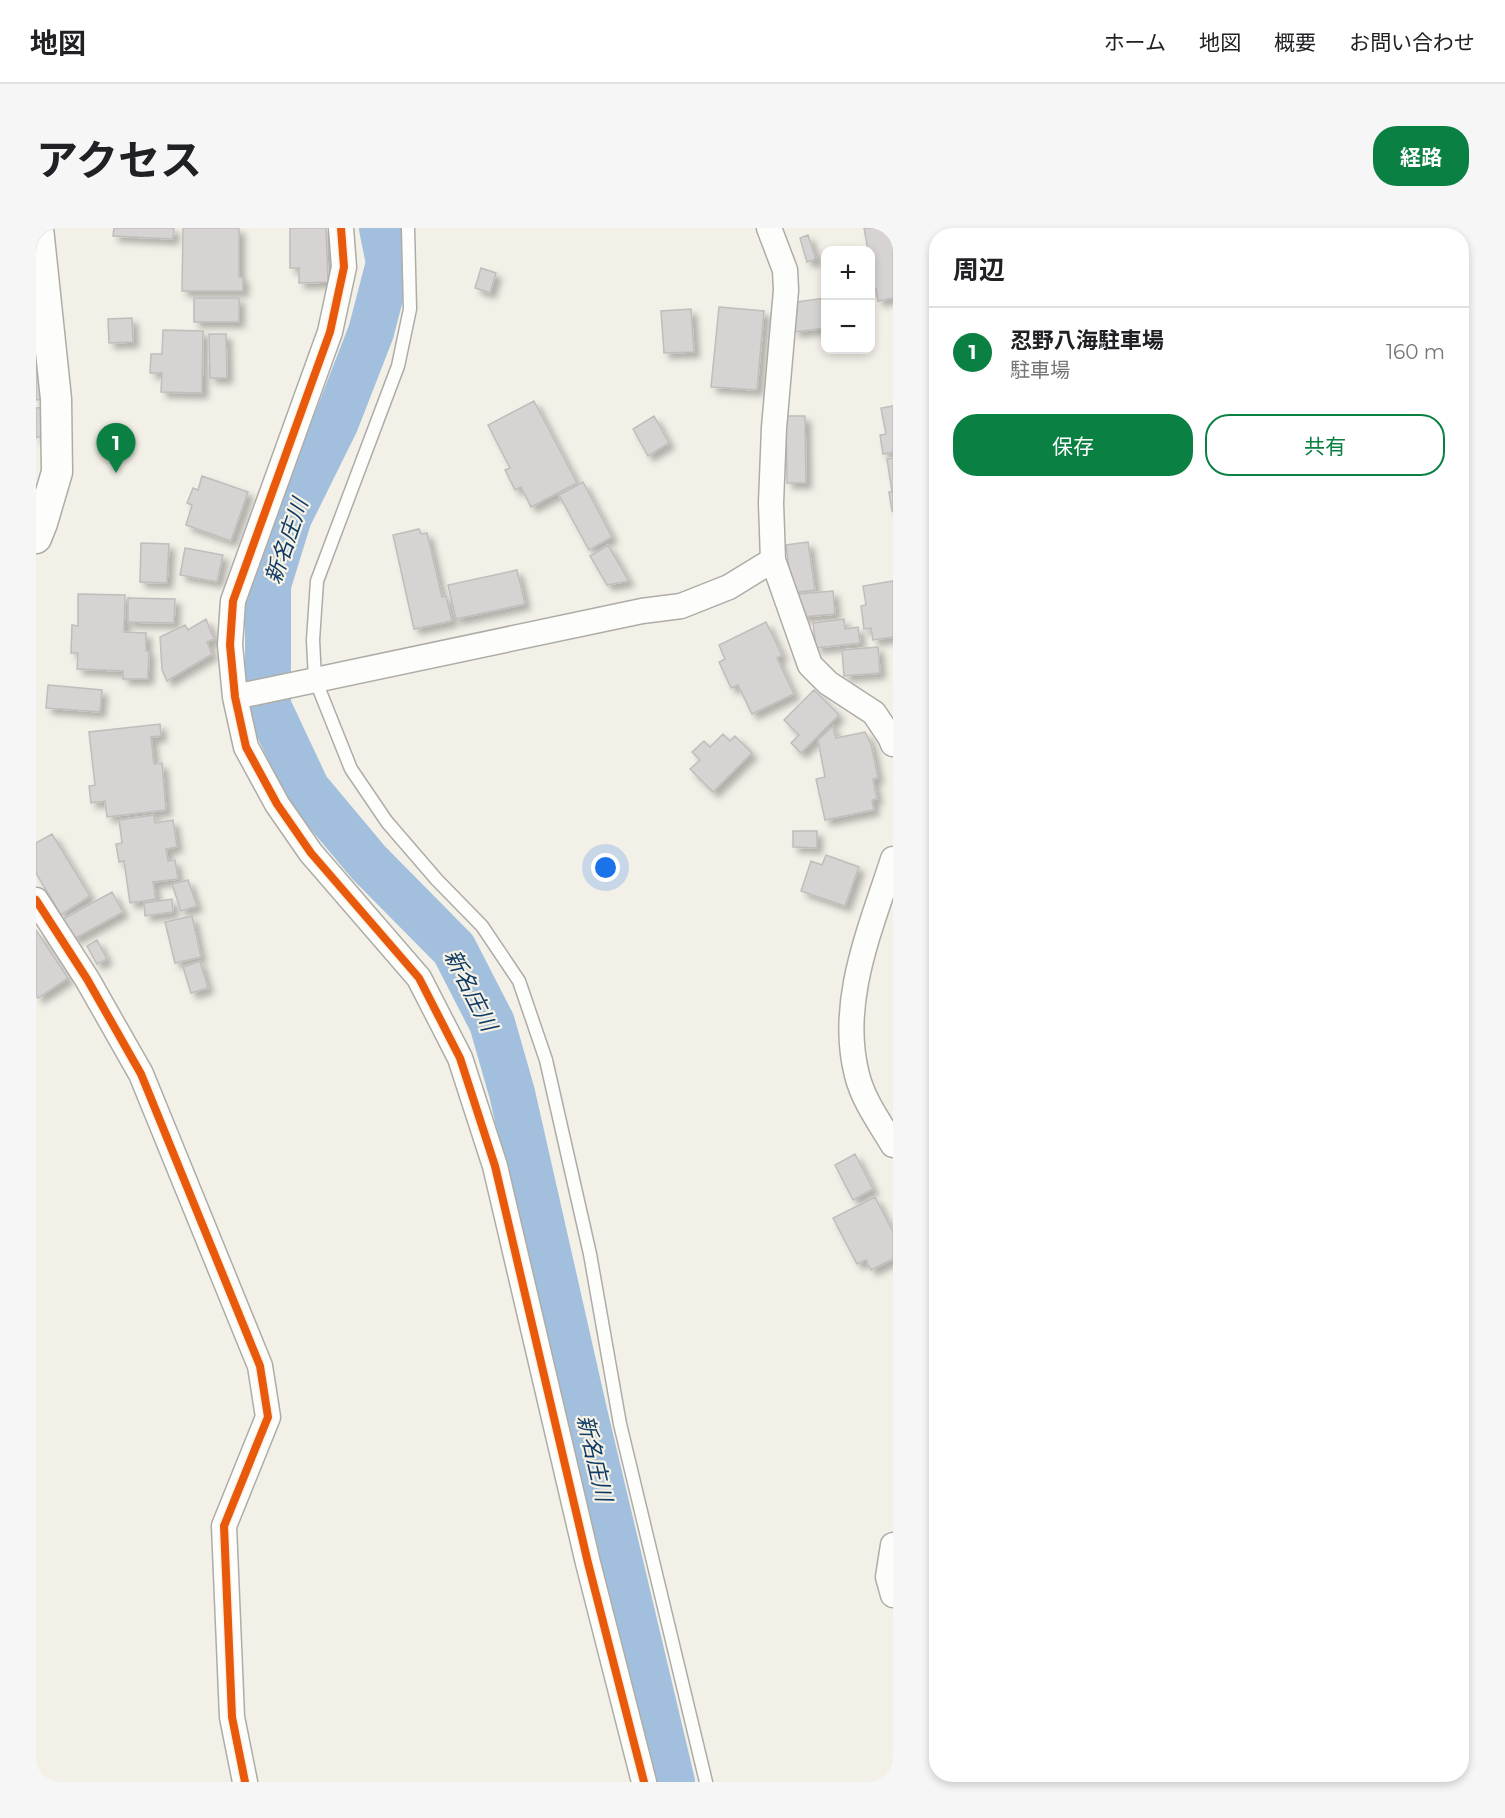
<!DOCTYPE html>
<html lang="ja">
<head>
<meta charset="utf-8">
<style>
  body { margin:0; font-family:Montserrat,"Noto Sans JP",sans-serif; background:#f6f6f6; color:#202124 }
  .controls { position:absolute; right:18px; top:18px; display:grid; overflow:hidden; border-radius:12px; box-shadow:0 3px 9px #0003 }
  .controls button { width:54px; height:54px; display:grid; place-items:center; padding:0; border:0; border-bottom:2px solid #e0e0e0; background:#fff; color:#202124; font:30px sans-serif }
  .you { position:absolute; left:570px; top:640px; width:21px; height:21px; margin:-15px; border:4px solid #fff; border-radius:50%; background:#1a73e8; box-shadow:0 0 0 9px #1a73e833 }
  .badge { display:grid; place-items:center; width:39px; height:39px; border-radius:50%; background:#0b8043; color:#fff; font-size:20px; font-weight:700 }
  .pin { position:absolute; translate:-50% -50px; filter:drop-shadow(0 2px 3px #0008) }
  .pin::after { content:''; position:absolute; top:32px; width:21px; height:18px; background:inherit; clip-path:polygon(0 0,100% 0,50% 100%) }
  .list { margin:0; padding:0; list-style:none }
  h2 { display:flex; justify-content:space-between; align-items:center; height:78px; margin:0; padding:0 24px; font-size:26px }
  h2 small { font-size:20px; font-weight:400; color:#757577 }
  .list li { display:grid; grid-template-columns:39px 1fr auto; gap:18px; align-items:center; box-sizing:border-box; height:90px; padding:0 24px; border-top:2px solid #e0e0e0 }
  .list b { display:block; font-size:22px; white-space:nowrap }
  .list p { margin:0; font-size:20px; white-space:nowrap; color:#757577 }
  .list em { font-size:20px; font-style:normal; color:#757577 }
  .actions { display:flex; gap:12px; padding:18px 24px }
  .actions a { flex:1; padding:14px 0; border:2px solid #0b8043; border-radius:24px; text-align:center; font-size:21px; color:#0b8043 }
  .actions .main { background:#0b8043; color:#fff }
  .map { position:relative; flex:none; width:857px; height:1554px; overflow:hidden; border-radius:24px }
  header { display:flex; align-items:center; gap:36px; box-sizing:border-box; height:84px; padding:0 30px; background:#fff; border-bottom:2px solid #e0e0e0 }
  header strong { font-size:28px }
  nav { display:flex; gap:33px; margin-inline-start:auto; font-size:21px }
  .intro { display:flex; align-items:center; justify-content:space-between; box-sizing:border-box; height:144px; padding:0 36px }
  h1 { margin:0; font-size:42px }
  .button { padding:15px 27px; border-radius:24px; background:#0b8043; color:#fff; font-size:21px; font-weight:700 }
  main { display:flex; gap:36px; padding:0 36px }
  aside { flex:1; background:#fff; border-radius:24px; box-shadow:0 3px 9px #0003 }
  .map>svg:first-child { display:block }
</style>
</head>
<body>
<header>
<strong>地図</strong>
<nav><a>ホーム</a><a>地図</a><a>概要</a><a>お問い合わせ</a></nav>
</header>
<div class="intro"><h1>アクセス</h1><a class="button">経路</a></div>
<main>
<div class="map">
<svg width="857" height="1554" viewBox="0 0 857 1554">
  <defs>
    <filter id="shadow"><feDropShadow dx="5.5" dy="5.5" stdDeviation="3" flood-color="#0004"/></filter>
  </defs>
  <rect width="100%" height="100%" fill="#f3f0e8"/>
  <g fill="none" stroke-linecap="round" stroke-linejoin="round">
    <path stroke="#a2c0de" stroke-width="46" d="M 346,0 L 353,35 L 335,104 L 300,194 L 253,289 L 232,357 L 232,478 L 271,561 L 333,635 L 418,721 L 456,795 L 476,865 L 548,1183 L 636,1554"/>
  </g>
  <path fill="#d6d3d2" stroke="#c0bdbc" stroke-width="1.5" filter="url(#shadow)" d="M 78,0 L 138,0 L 137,11 L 77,8 Z
    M 147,0 L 203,0 L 203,49 L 207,49 L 207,63 L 146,63 Z
    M 254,0 L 290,0 L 292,54 L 263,55 L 263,40 L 254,40 Z
    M 828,0 L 857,0 L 857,70 L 842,73 L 840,61 L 834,63 L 834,22 L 832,22 Z
    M 772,7 L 780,31 L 771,34 L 764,10 Z
    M 445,40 L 460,45 L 454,65 L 439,60 Z
    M 158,70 L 203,70 L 203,94 L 158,94 Z
    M 789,70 L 790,100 L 758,104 L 754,75 Z
    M 683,79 L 728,83 L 721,162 L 675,159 Z
    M 655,81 L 658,124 L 628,125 L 625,83 Z
    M 96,90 L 97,114 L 73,115 L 72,91 Z
    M 127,102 L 167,103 L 166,165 L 125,164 L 126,145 L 114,145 L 115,126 L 126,126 Z
    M 0,106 L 12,170 L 0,172 Z
    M 173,106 L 190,106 L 191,150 L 174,150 Z
    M 498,173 L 541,255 L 495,279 L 485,259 L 479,262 L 469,242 L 474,240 L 452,197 Z
    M 857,178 L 857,224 L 847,226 L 844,207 L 850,206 L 845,180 Z
    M 10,179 L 13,205 L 0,210 L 0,180 Z
    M 618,188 L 633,215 L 612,228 L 597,201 Z
    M 750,188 L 769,188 L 770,255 L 751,255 Z
    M 857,230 L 857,283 L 856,283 L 853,264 L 856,264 L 851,231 Z
    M 166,248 L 212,264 L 195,313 L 150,297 L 156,277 L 151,275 L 157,260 L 162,262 Z
    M 547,254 L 576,309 L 553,322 L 523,267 Z
    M 383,301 L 385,306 L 391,305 L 406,369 L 410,368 L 416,393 L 378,401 L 357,307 Z
    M 772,314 L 779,362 L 756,365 L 750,317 Z
    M 105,315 L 133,316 L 131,355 L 104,354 Z
    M 572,317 L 593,353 L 571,357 L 554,328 Z
    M 149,320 L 187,327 L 181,354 L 144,347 Z
    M 481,342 L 489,376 L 420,391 L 412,357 Z
    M 857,353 L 857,409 L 837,412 L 835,400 L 828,401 L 825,378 L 830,377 L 827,358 Z
    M 797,363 L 799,386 L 765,389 L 762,366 Z
    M 42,366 L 89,367 L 88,404 L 110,405 L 110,423 L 113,423 L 112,451 L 87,451 L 87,443 L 41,441 L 42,425 L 35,425 L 36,397 L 42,398 Z
    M 92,370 L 139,371 L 138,395 L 92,394 Z
    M 170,391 L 178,411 L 171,414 L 176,426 L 131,453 L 126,442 L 124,409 L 149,397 L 152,402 Z
    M 808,391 L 809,401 L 822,399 L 824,415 L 780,420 L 777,395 Z
    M 730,394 L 746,427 L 741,430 L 758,466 L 716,486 L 702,457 L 695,460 L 683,434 L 689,431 L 683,417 Z
    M 842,419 L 844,445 L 808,448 L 806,422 Z
    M 12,457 L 66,462 L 64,484 L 10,480 Z
    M 778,462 L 803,487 L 765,525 L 755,515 L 763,507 L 748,492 Z
    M 124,496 L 125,508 L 115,509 L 118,536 L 126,535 L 130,582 L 71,589 L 69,573 L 55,575 L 53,558 L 59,557 L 53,504 Z
    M 797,498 L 800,510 L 829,504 L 835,516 L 842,550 L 837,551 L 841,571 L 836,572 L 838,582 L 789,592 L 780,551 L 789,549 L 782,512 Z
    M 687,506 L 694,513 L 699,508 L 716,525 L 677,564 L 654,541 L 664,532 L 656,524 L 668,513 L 674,519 Z
    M 118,587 L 119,595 L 137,592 L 141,619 L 130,621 L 132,633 L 139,632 L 142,651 L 117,654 L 120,671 L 94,675 L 88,633 L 83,634 L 80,616 L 86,615 L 83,592 Z
    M 757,603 L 781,603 L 781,620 L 757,619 Z
    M 16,606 L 54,668 L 25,687 L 1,647 L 0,642 L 0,615 Z
    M 790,627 L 823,639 L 809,678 L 765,663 L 775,633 L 786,637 Z
    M 152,652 L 161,678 L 145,683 L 136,656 Z
    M 76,664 L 87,684 L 38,711 L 27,691 Z
    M 136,671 L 137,684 L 109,688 L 108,675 Z
    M 156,688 L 165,729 L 139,735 L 129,694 Z
    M 0,702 L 32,750 L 2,770 L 0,768 Z
    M 61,712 L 71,731 L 61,736 L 51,718 Z
    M 164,733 L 172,760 L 155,765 L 147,739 Z
    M 819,926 L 837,961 L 817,972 L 799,937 Z
    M 839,969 L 857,1004 L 857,1031 L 835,1042 L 830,1032 L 821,1036 L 797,990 Z"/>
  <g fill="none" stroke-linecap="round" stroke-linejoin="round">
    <defs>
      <path id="service" d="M 372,0 L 374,81 L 362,138 L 281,353 L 277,412 L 279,451 L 315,541 L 351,594 L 401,652 L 446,698 L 483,753 L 510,832 L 554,1026 L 584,1196 L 670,1554"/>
      <path id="minor" d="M 305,0 L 308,39 L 294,104 L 197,373 L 194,417 L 199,469 L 210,519 L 241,576 L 275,625 L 383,750 L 424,830 L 459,938 L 552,1335 L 608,1554
        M 733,0 L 749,42 L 750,62 L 738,200 L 735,275 L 737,332 L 774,437 L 792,455 L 838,485 L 854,509 L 857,516
        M 199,469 L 606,383 L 645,378 L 693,359 L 737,332
        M 857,631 C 835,700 802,774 821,847 C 827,872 844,895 857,917
        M 0,672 L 51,751 L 105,846 L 224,1138 L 232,1189 L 188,1298 L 196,1489 L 209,1554
        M 857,1317 L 852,1349 L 857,1367"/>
      <path id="tertiary" d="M 0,310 L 6,295 L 21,244 L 20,171 L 2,0"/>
    </defs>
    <use href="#service" stroke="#aeaca6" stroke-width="15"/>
    <use href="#minor" stroke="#aeaca6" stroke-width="27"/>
    <use href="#tertiary" stroke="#aeaca6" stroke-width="33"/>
    <use href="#service" stroke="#fdfdfc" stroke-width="12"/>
    <use href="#minor" stroke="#fdfdfc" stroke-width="24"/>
    <use href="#tertiary" stroke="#fdfdfc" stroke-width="30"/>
    <defs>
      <path id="cycleway" d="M 305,0 L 308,39 L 294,104 L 197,373 L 194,417 L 199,469 L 210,519 L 241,576 L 275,625 L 383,750 L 424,830 L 459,938 L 552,1335 L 608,1554
        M 0,672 L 51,751 L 105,846 L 224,1138 L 232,1189 L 188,1298 L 196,1489 L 209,1554"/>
    </defs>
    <use href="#cycleway" stroke="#f7f2e4" stroke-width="11"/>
    <use href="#cycleway" stroke="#e8590c" stroke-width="8"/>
  </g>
  <g text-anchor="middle" stroke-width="4.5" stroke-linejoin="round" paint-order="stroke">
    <g font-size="22" font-style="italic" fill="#0e3c68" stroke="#f7f2e4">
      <text transform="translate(250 313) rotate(-71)" y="8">新名庄川</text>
      <text transform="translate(435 762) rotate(63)" y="8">新名庄川</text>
      <text transform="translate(559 1230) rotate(77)" y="8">新名庄川</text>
    </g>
  </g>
</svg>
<div class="controls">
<button>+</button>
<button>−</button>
</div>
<div class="you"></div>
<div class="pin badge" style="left:80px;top:245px">1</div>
</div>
<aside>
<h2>周辺<small></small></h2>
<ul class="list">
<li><span class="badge">1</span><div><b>忍野八海駐車場</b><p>駐車場</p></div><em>160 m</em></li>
</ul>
<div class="actions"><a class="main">保存</a><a>共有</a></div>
</aside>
</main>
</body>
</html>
